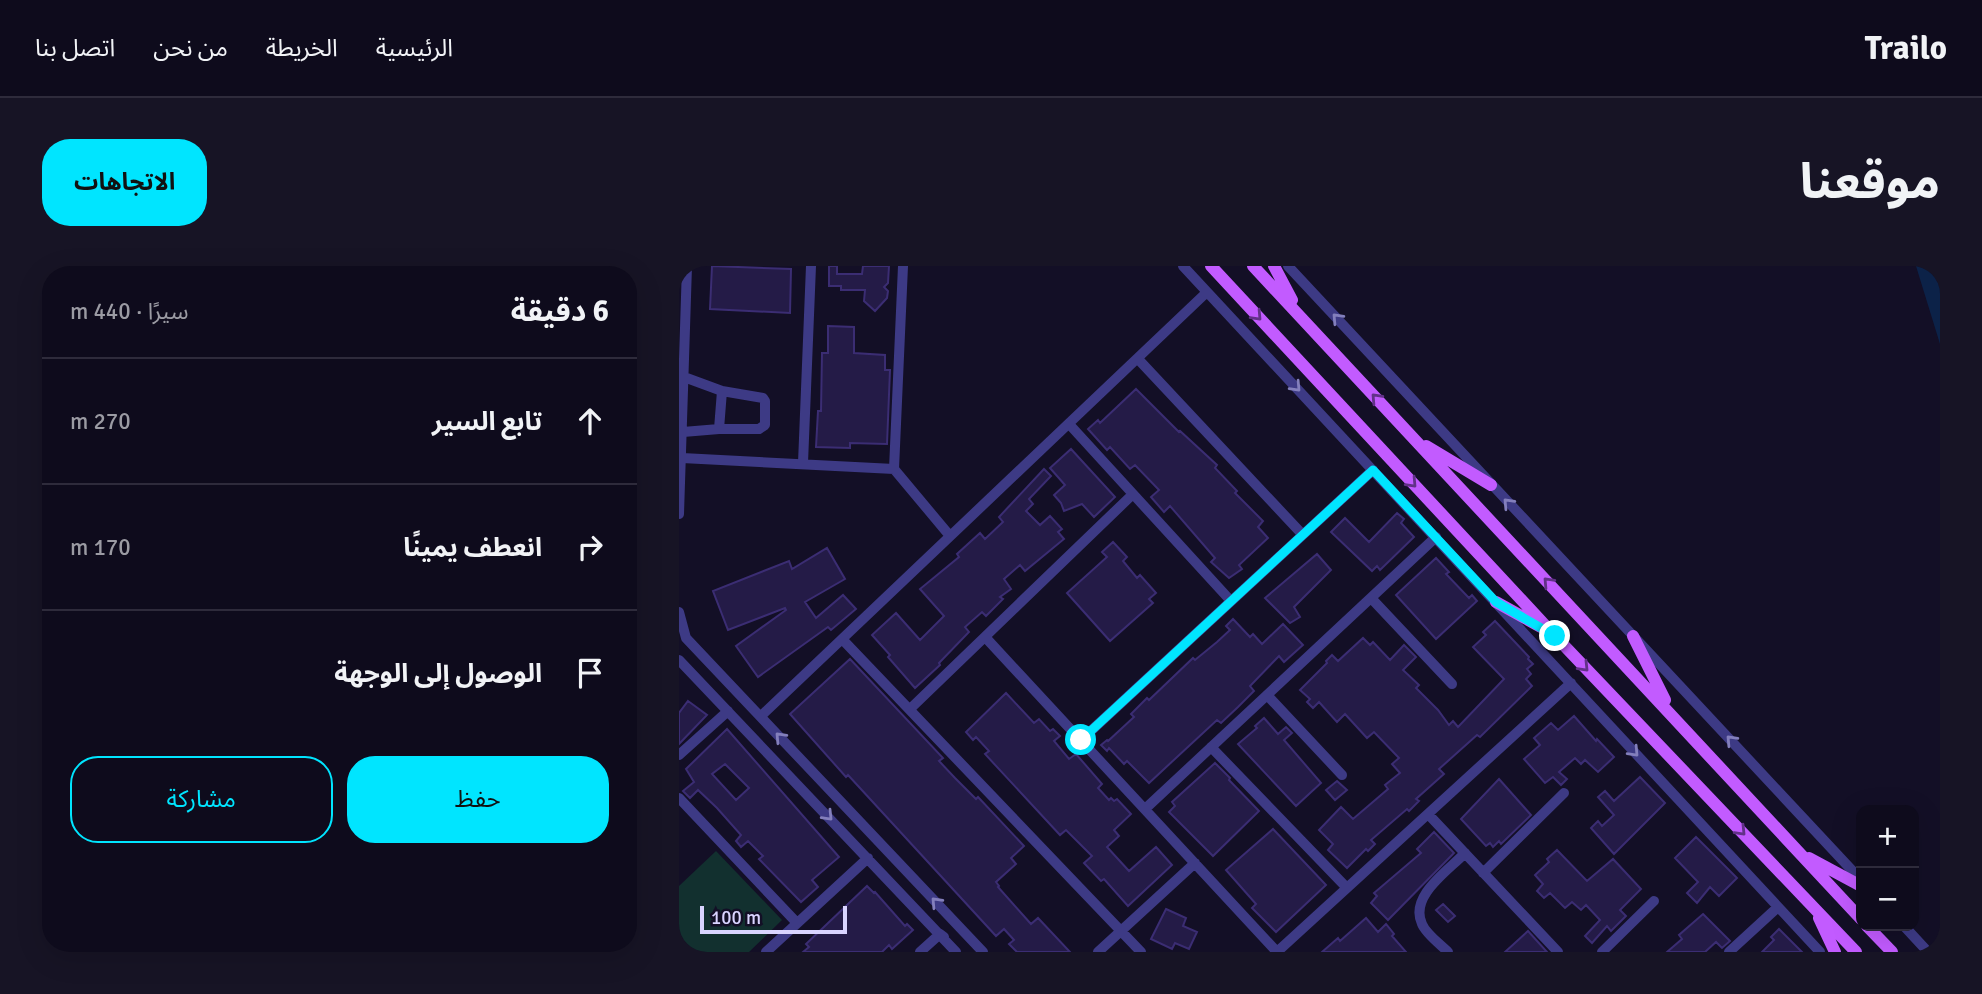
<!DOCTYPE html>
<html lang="ar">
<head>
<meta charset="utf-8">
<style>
  body { margin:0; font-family:Signika,"Noto Sans Arabic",sans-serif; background:#171425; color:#f1f3f6; direction:rtl }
  .controls { position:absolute; right:21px; bottom:21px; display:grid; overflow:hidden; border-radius:14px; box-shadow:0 7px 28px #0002 }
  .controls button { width:63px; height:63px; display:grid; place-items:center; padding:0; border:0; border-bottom:2px solid #2e2b3b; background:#0e0b1c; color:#f1f3f6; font:35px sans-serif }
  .scale { position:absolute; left:21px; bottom:18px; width:147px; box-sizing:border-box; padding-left:7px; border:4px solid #d9d4ff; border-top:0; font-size:19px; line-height:24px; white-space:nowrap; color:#d9d4ff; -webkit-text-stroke:5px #130f26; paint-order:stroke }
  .stop { position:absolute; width:21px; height:21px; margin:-16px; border:5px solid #00e5ff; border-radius:50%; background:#fff }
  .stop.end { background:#00e5ff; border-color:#fff; box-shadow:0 2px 7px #0008 }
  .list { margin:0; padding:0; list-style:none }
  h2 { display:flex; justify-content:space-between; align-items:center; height:91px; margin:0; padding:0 28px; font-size:30px }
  h2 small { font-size:23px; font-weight:400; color:#9b9ba3 }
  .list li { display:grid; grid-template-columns:46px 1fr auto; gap:21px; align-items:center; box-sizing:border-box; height:126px; padding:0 28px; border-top:2px solid #2e2b3b }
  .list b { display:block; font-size:26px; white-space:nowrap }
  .list em { font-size:23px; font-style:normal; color:#9b9ba3 }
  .actions { display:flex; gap:14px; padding:21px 28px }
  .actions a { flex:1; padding:16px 0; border:2px solid #00e5ff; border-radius:28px; text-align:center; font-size:24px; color:#00e5ff }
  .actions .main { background:#00e5ff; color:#111 }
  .icon { flex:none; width:38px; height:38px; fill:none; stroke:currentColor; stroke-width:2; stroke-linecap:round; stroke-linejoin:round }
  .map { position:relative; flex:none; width:1261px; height:686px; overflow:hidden; direction:ltr; border-radius:28px }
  header { display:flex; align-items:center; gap:42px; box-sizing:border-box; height:98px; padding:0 35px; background:#0e0b1c; border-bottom:2px solid #2e2b3b }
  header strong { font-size:33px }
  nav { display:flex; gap:38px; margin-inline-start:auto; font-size:24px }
  .intro { display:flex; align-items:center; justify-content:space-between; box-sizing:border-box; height:168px; padding:0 42px }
  h1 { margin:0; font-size:49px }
  .button { padding:18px 32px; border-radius:28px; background:#00e5ff; color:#111; font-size:24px; font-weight:700 }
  main { display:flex; gap:42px; padding:0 42px }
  aside { flex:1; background:#0e0b1c; border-radius:28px; box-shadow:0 7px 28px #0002 }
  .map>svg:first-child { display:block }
</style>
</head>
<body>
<header>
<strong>Trailo</strong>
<nav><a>الرئيسية</a><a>الخريطة</a><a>من نحن</a><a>اتصل بنا</a></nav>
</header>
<div class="intro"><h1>موقعنا</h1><a class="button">الاتجاهات</a></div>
<main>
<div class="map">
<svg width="1261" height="686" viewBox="0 0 1261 686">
  <rect width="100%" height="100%" fill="#130f26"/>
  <path fill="#12302f" d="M 37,585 L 103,654 L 70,686 L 0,686 L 0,620 Z"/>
  <path fill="#0c2248" d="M 1237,0 L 1261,0 L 1261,78 Z"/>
  <path fill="#241b47" stroke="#3b2d73" stroke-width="2" fill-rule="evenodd" d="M 33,0 L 112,3 L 111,47 L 31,43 Z
    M 150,0 L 158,0 L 158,8 L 183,8 L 184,0 L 210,0 L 209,17 L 205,21 L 209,25 L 208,32 L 196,45 L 185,35 L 186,24 L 162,24 L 162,20 L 150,20 Z
    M 149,60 L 175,61 L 175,87 L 206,89 L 206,104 L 211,104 L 208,178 L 171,177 L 171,182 L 137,181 L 139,145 L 142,145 L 143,87 L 149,87 Z
    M 457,123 L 500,166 L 501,165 L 538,199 L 536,202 L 558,225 L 556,227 L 584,255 L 579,261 L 589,272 L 560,299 L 563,303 L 550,312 L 532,296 L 536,292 L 491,240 L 485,246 L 472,231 L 480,224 L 456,199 L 451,203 L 431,181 L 428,184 L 409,163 L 419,154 L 421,157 Z
    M 392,183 L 436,231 L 415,251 L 403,238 L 385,245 L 382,237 L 375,229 L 386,219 L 371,202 Z
    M 365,203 L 372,210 L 350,233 L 354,238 L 347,245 L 361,259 L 371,250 L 383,263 L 379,266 L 385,273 L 346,305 L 341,299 L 325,313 L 332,323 L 321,331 L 324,333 L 307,350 L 303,346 L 286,361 L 290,366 L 260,397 L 261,399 L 236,422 L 209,391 L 211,389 L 193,369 L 217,347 L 241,374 L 265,350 L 241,323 L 280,291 L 278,288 L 301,267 L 306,273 L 324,256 L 320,251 Z
    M 718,247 L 725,253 L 722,257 L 735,271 L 701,304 L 698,300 L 693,305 L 652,266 L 666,252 L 690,276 Z
    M 434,276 L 448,291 L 444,295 L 458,312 L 461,309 L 477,327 L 470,333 L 474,337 L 431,375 L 388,327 L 428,291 L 423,286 Z
    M 148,282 L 166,313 L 126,336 L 137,352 L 164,329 L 177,343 L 152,364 L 149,361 L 79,411 L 57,380 L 107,344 L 106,342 L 49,364 L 34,325 L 110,295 L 113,303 Z
    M 638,288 L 652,304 L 615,341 L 621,351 L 611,357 L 586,332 Z
    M 757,292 L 770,306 L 767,308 L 790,332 L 793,329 L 798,335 L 757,373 L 717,329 Z
    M 554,353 L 571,371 L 574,368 L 583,378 L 604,358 L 624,379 L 605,396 L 600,390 L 571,420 L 575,425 L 559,441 L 542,457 L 538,454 L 470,517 L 448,495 L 445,498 L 430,482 L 428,485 L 422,479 L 428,474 L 429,475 L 455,451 L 452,448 L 468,432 L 470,434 L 514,392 L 516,394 L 538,376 L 551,364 L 547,360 Z
    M 816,355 L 850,391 L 849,393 L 854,398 L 848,403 L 852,408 L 847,413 L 853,420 L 801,471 L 798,469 L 760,503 L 765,508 L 737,533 L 740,535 L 730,545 L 728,543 L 692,574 L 696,578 L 689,585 L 687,583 L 668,602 L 649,584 L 654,578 L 640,564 L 662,541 L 674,553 L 709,523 L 706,519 L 721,507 L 713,498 L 720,492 L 695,466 L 688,472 L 666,448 L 658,456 L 640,436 L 634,442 L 628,436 L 631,433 L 621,424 L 648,397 L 647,395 L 653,389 L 659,395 L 684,372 L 691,379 L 694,376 L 711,394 L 725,379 L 737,391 L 724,404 L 740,419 L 737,422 L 759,444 L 770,459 L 774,455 L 779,461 L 825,413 L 794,381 L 807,369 L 804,366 Z
    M 171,393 L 264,492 L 260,495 L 276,512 L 297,533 L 299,531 L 345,580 L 332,592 L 337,598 L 317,616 L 320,620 L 319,621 L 352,658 L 359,652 L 391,686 L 338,686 L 330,678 L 335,674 L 325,663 L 317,670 L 169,509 L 167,511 L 111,448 Z
    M 327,427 L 355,457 L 360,453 L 371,465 L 374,463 L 381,470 L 375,475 L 390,493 L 397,488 L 423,518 L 419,522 L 430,534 L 432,532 L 435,535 L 438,533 L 452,548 L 435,564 L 440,570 L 428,581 L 450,605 L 477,581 L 493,599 L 449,640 L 425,613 L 422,615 L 405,597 L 413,590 L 387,564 L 381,569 L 306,488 L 310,485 L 297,471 L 294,474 L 287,466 Z
    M 9,435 L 28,449 L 0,478 L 0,447 Z
    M 895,450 L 917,475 L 918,473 L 935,491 L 919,506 L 906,494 L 902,498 L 896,492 L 880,506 L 888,513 L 882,519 L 874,511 L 866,517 L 845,493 L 861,479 L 855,472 L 872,457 L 879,464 Z
    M 585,452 L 599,468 L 607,461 L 613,467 L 605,474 L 642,517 L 617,540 L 559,478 L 578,462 L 576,460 Z
    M 48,463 L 160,591 L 133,614 L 139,621 L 122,636 L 80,593 L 84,590 L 69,575 L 62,581 L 57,575 L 62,569 L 38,542 L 19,524 L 11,532 L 4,525 L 15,516 L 7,503 ZM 46,498 L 70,522 L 57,534 L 33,508 Z
    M 536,497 L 551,512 L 550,514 L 580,545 L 534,590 L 490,546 L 496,540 L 493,536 Z
    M 961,511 L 986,537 L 935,588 L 912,562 L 919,555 L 923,560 L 935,549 L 919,531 L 926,525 L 935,535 Z
    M 820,513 L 852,549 L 822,578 L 820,575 L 814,581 L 811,577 L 807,580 L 782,553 Z
    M 658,515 L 668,524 L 656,534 L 647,524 Z
    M 594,563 L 647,619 L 597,666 L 573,642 L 577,638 L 547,604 Z
    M 755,566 L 775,587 L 709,654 L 692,637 L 698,630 L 695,627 L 742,587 L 738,583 Z
    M 1017,571 L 1058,612 L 1040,630 L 1031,621 L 1018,637 L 1008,627 L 1019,616 L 996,592 Z
    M 878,584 L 908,615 L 934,593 L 962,623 L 941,644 L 947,650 L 932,665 L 928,660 L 913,677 L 906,670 L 921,654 L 907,639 L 902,644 L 893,636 L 886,642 L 871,627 L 865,632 L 858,625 L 864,618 L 856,609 L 870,596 L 868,593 Z
    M 188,620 L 195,627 L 196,626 L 226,660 L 228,658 L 234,664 L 213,683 L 210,679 L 203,686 L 124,686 L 130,681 L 127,678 Z
    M 764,638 L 776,650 L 769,656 L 757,644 Z
    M 487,643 L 507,652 L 504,660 L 518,666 L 510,683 L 496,677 L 493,683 L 472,673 Z
    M 1024,648 L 1051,675 L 1043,682 L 1037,676 L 1026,686 L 988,686 L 1003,673 L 1000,669 Z
    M 687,652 L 699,666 L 707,658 L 715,668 L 713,670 L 727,686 L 643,686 L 659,672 L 661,675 Z
    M 1100,663 L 1123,686 L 1083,686 L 1095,674 L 1092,671 Z
    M 849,665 L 868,686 L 826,686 Z"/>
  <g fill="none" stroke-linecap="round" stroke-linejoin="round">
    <path stroke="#3d3a85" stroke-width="10" d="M 504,0 L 1141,686
      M 609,0 L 1182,614
      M 459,93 L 623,268
      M 390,158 L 551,334
      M 40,163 L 80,163 L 86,159 L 86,135 L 84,132 L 43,125
      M 4,166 L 40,163 L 43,125 L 5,111
      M 3,192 L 215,203 L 271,270
      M 124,197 L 132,0
      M 215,203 L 224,0
      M 0,248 L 8,0
      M 692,332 L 773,418
      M 0,346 L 7,372 L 304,686
      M 307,372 L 598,686
      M 163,373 L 462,686
      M 0,394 L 277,686
      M 588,429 L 663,509
      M 231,443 L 454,228
      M 82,450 L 528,26
      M 402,474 L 694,204
      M 532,481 L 668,622
      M 0,489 L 49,445
      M 0,532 L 118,657
      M 466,543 L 757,271
      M 749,548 L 879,686
      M 804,607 L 885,527
      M 1225,660 L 1249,686
      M 87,686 L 189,592
      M 241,686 L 261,668 L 265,671
      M 419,686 L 516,597
      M 598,686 L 892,417
      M 769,686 C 761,678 747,668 743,658 C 730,630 769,605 786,587
      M 923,686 L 975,635
      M 1050,686 L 1099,641"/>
    <path stroke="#c25bff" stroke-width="12" d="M 532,0 L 876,370 L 1177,686
      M 574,0 L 1182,653
      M 595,0 L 613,34
      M 747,180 L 812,219
      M 817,336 L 862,361
      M 954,370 L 986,434
      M 1130,592 L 1182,620
      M 1140,652 L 1156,686
      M 1188,660 L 1213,686"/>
  </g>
  <defs><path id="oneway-chevron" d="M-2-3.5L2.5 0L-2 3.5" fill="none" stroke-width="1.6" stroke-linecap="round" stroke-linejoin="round" transform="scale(1.75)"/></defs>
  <g stroke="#623188">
    <use href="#oneway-chevron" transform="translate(578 50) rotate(47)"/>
    <use href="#oneway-chevron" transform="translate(697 132) rotate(-133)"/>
    <use href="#oneway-chevron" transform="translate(733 217) rotate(47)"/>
    <use href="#oneway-chevron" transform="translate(869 316) rotate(-133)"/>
    <use href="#oneway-chevron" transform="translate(905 401) rotate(46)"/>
    <use href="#oneway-chevron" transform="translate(1062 565) rotate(46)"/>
  </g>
  <g stroke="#837fbc">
    <use href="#oneway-chevron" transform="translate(658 52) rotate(-133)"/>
    <use href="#oneway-chevron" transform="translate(617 121) rotate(47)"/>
    <use href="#oneway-chevron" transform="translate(829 237) rotate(-133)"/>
    <use href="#oneway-chevron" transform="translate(101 471) rotate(-133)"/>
    <use href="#oneway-chevron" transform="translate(1052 474) rotate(-133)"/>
    <use href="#oneway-chevron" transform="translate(955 486) rotate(47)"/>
    <use href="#oneway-chevron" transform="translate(149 550) rotate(46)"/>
    <use href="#oneway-chevron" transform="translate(257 636) rotate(-133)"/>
  </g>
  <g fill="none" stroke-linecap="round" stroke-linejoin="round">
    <path stroke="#00e5ff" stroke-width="9" d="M 402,474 L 694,204 L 817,336 L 876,370"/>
  </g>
</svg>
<div class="controls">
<button>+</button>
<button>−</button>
</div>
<div class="scale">100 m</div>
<div class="stop" style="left:402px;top:474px"></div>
<div class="stop end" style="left:876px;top:370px"></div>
</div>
<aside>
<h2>6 دقيقة<small>سيرًا · 440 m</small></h2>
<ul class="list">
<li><svg class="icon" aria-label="ahead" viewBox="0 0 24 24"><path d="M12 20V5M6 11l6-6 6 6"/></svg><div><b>تابع السير</b></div><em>270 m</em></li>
<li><svg class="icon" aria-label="right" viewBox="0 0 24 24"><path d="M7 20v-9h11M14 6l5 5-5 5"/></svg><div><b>انعطف يمينًا</b></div><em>170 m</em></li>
<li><svg class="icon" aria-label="arrive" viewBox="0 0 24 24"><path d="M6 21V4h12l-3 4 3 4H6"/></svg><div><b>الوصول إلى الوجهة</b></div></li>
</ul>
<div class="actions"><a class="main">حفظ</a><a>مشاركة</a></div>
</aside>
</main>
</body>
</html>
